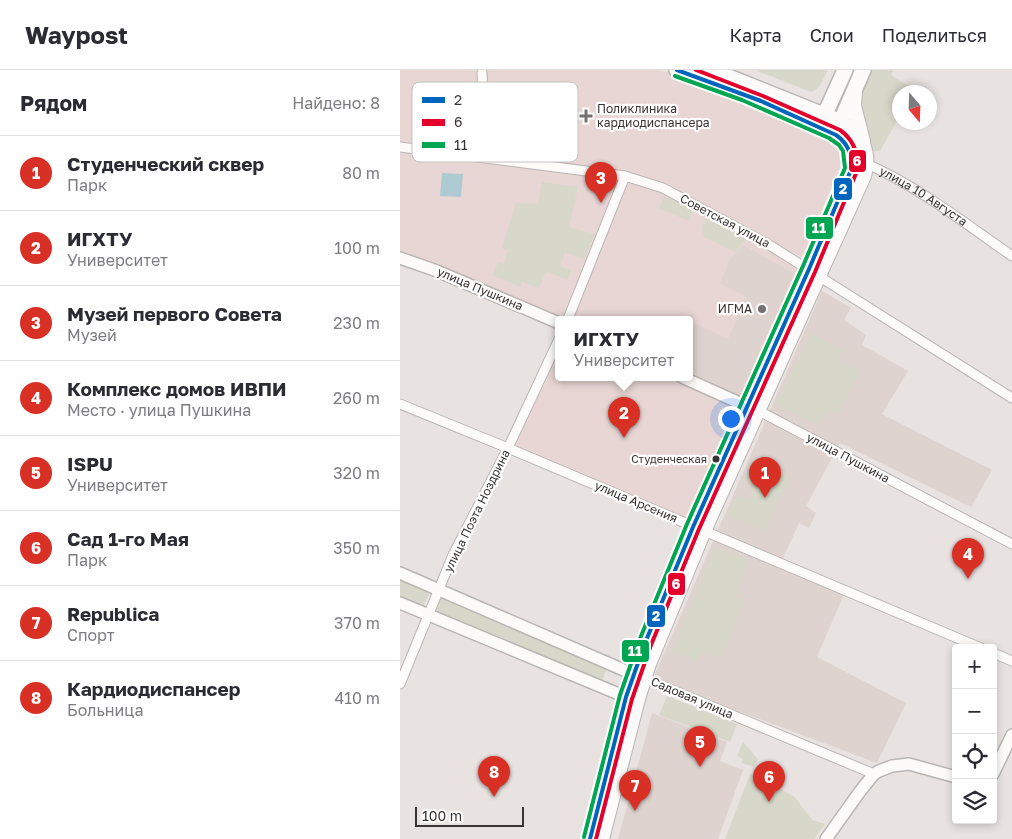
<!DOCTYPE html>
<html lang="ru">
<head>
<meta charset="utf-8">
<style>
  body { margin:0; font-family:"Golos Text",sans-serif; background:#f7f7f7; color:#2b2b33 }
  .controls { position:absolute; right:15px; bottom:15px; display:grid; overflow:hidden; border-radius:5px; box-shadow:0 2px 8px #0003 }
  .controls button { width:45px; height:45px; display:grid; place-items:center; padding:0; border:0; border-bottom:1px solid #e1e1e2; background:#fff; color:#2b2b33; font:25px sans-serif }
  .compass { position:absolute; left:492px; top:15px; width:45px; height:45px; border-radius:50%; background:#fff; box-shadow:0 2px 8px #0003; rotate:161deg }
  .scale { position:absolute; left:15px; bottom:12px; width:109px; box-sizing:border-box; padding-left:5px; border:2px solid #383433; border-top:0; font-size:14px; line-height:18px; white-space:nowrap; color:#383433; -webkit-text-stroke:4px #fff; paint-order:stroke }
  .you { position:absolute; left:330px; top:348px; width:18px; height:18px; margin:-12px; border:4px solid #fff; border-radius:50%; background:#1a73e8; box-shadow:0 0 0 8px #1a73e833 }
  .badge { display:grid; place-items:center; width:32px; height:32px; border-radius:50%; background:#d93025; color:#fff; font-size:16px; font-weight:700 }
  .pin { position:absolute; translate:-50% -41px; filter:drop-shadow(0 1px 2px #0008) }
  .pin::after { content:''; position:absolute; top:26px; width:18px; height:15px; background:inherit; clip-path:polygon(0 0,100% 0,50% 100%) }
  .popup { position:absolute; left:155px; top:246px; width:138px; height:65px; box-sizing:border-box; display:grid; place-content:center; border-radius:5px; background:#fff; filter:drop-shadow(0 1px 4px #0005); font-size:16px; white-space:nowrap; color:#7c7c81 }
  .popup b { font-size:19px; color:#2b2b33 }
  .popup::after { content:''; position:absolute; left:50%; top:100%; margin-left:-10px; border:10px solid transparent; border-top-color:#fff }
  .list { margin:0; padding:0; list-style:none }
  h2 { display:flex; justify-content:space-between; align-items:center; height:65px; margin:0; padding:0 20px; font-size:21px }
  h2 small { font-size:16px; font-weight:400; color:#7c7c81 }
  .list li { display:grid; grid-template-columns:32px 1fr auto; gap:15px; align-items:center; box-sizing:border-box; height:75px; padding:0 20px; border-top:1px solid #e1e1e2 }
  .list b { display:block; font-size:19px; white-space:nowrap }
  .list p { margin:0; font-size:16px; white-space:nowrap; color:#7c7c81 }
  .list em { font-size:16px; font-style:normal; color:#7c7c81 }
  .icon { flex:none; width:28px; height:28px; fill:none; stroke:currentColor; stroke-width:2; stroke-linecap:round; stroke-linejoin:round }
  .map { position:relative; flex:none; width:612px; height:769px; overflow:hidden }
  header { display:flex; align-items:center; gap:30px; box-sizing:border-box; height:70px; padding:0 25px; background:#fff; border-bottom:1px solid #e1e1e2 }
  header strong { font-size:24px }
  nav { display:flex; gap:28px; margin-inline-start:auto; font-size:18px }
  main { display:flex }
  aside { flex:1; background:#fff }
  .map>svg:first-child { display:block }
</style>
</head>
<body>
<header>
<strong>Waypost</strong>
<nav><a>Карта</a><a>Слои</a><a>Поделиться</a></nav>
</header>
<main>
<aside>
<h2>Рядом<small>Найдено: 8</small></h2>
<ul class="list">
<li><span class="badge">1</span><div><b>Студенческий сквер</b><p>Парк</p></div><em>80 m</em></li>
<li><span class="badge">2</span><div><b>ИГХТУ</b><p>Университет</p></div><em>100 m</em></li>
<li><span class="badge">3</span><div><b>Музей первого Совета</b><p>Музей</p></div><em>230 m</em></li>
<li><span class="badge">4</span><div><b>Комплекс домов ИВПИ</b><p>Место · улица Пушкина</p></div><em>260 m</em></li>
<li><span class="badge">5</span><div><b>ISPU</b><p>Университет</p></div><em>320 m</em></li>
<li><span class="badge">6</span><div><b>Сад 1-го Мая</b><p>Парк</p></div><em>350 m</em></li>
<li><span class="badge">7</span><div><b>Republica</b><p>Спорт</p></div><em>370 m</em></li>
<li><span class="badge">8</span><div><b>Кардиодиспансер</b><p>Больница</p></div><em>410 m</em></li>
</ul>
</aside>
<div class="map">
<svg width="612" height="769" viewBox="0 0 612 769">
  <rect width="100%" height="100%" fill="#e8e2e0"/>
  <path fill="#e7d6d4" d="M 0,0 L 259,0 L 306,13 L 429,68 L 434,74 L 440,85 L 440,96 L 402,187 L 264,114 L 214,100 L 77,82 L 0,74 Z
    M 0,81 L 223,108 L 165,249 L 159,249 L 0,183 Z
    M 225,109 L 263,122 L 345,164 L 397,198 L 399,202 L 399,206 L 342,332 L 289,307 L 289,249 L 167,249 Z
    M 159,273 L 159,307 L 280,307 L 341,333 L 286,451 L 111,376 Z"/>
  <path fill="#dfd3cf" d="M 343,175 L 397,205 L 341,326 L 289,301 L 289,251 L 328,269 L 347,227 L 320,214 L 330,189 Z
    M 422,221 L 451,238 L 444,250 L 466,265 L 462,275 L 508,301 L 482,344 L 592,400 L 571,437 L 440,373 L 406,436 L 416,443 L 409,458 L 399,453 L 379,497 L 444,524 L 417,587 L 506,633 L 477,693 L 253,609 Z
    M 252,643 L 327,672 L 320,691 L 343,700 L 318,769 L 218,769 Z"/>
  <path fill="#d7d8c9" d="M 355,0 L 428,0 C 423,8 421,19 411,22 Z
    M 469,0 L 493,0 L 491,5 L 515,20 L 513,22 L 500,22 L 499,47 L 480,81 L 474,81 L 457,36 Z
    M 142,112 L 178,117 L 169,157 L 195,164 L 184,189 L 165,182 L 160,196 L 171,201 L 167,210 L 146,201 L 139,218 L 122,212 L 120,217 L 93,205 L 98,192 L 104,194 L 108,180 L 102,178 L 116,133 L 138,134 Z
    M 265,124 L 295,139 L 288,151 L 259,138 Z
    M 308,146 L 347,168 L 336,182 L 304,167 L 302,156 Z
    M 411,264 L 442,279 L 437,289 L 460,301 L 438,344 L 428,339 L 419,355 L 376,334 Z
    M 353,389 L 391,406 L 365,461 L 327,444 L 336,425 L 349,430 L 355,417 L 343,411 Z
    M 314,477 L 350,491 L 335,527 L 344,531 L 321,588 L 302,581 L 298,592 L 272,581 Z
    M 0,507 L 31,520 L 21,540 L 0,531 Z
    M 40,522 L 208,596 L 201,613 L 30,541 Z
    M 267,626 L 337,654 L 330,672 L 259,645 Z
    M 343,672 L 358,689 L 354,697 L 341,693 L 343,689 L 337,686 Z
    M 350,704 L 394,726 L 412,750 L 425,754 L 414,769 L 325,769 Z"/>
  <path fill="#aecad3" d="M 42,103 L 63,104 L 61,127 L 40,126 Z"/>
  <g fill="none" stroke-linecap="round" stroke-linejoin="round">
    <defs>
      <g id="minor">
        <path d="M 0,77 L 225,106 L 263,118 L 371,176 L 612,328"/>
        <path d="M 78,86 C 87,60 83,30 82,3"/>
        <path id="s1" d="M 467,94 C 519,117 566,154 612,186"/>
        <path d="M 168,249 L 225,106"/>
        <path d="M 0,334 L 108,378 L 581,578"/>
        <path d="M 359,341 L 612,474"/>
        <path d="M 593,583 L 612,591"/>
        <path d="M 241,607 L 474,704"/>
        <path d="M 0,614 L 53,485 L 108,378 L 159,269"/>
      </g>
      <path id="tertiary" d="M 0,188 L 37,201 L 159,253
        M 282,307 L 355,340
        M 0,503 L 233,604
        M 0,533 L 226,627
        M 593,704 L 612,665
        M 426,769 L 461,720 L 474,704 L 479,701 L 492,696 L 509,694 L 556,707"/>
      <path id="primary" d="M 455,22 L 454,36 L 463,71
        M 190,769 L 226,627 L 245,573 L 293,457 L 409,199 L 451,100 C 452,85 449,73 435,65
        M 202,769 L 238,629 L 249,594 L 304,461 L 464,106 C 471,82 462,64 441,52"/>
      <path id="trunk" d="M 277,0 L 318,14 L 435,65 L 463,0
        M 311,0 L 441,52
        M 421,53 L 445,0"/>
    </defs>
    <use href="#minor" stroke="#b9b5b3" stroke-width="11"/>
    <use href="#tertiary" stroke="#b9b5b3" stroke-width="14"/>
    <use href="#primary" stroke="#b9b5b3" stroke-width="16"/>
    <use href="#trunk" stroke="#b9b5b3" stroke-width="18"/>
    <use href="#minor" stroke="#fcfbfa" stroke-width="9"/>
    <use href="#tertiary" stroke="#fcfbfa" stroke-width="11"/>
    <use href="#primary" stroke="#fcfbfa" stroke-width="14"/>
    <use href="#trunk" stroke="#fcfbfa" stroke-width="15"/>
    <defs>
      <path id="bus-1" d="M 190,769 L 226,627 L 245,573 L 293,457 L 409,199 L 451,100 C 452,85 449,74 436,65 L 361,31 L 277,0"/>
      <path id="bus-2" d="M 196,769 L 232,629 L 251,575 L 299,459 L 415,202 L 457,101 C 459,83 454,70 440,60 L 363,26 L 296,0"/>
      <path id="bus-3" d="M 184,767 L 220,625 L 239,571 L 287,454 L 403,196 L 445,98 L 443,81 L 439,75 L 429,68 L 342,30 L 275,6"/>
    </defs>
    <use href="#bus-1" stroke="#fff" stroke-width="8"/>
    <use href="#bus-2" stroke="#fff" stroke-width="8"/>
    <use href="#bus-3" stroke="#fff" stroke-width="8"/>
    <use href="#bus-1" stroke="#0065bd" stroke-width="4"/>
    <use href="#bus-2" stroke="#e4002b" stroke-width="4"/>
    <use href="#bus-3" stroke="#00a651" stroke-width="4"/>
  </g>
  <g fill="#767170" stroke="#fff" stroke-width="2">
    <path d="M183.5 38.5h5v5h5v5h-5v5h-5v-5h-5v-5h5z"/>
    <circle cx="362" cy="239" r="5"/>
  </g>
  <circle fill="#383433" stroke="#fff" stroke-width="2" cx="316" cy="389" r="4.5"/>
  <g text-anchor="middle" stroke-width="4.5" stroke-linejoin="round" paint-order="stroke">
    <g font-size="11" fill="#383433" stroke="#fff" text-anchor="end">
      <text x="307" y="393">Студенческая</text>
    </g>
    <g font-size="12" fill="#383433" stroke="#fff" text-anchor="start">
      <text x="197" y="43">Поликлиника<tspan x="197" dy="14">кардиодиспансера</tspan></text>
      <text x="352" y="243" text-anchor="end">ИГМА</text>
    </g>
    <g font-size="12" fill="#383433" stroke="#fff">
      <text dy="4" stroke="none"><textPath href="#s1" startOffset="65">улица 10 Августа</textPath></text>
      <text transform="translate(325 151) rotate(28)" y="4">Советская улица</text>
      <text transform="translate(80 219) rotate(23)" y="4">улица Пушкина</text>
      <text transform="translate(448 388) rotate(28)" y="4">улица Пушкина</text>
      <text transform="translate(236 432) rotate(23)" y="4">улица Арсения</text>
      <text transform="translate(77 441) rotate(-64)" y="4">улица Поэта Ноздрина</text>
      <text transform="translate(292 628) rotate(23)" y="4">Садовая улица</text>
    </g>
  </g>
  <rect x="12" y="12" width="166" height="80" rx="8" fill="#fff" stroke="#c3c2c2" stroke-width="1"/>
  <rect x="22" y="27" width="23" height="6" fill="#0065bd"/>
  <rect x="22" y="49" width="23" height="7" fill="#e4002b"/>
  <rect x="22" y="72" width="23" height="6" fill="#00a651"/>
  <g font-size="14" fill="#383433">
    <text x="54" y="35">2</text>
    <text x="54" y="57">6</text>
    <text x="54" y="80">11</text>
  </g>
  <g stroke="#fff" stroke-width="2">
    <rect x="448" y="79" width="19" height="24" rx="5" fill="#e4002b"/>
    <rect x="433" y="107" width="20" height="24" rx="5" fill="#0065bd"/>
    <rect x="405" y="146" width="29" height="24" rx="5" fill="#00a651"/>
    <rect x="267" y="502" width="19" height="24" rx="5" fill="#e4002b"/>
    <rect x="246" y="534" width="20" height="24" rx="5" fill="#0065bd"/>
    <rect x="221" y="569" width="29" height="24" rx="5" fill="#00a651"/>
  </g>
  <g font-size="14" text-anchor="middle" font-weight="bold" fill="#fff">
    <text x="457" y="96">6</text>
    <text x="443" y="124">2</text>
    <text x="419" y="163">11</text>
    <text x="276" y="519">6</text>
    <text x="256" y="551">2</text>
    <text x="235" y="586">11</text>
  </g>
</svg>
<div class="controls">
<button>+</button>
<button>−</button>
<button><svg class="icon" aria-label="locate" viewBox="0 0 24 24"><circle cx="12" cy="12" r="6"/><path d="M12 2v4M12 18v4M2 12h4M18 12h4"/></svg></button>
<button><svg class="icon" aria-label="layers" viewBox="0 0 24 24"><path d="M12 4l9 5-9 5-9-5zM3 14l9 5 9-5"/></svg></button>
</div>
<svg class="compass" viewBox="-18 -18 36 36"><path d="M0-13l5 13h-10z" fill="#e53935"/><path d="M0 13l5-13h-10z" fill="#7c7c81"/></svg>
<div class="scale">100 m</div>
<div class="you"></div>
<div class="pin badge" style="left:365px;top:428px">1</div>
<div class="pin badge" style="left:224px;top:368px">2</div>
<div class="popup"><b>ИГХТУ</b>Университет</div>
<div class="pin badge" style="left:201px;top:133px">3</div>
<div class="pin badge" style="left:568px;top:509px">4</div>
<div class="pin badge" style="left:300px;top:697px">5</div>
<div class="pin badge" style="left:369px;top:732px">6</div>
<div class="pin badge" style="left:235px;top:741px">7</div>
<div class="pin badge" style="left:94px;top:727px">8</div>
</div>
</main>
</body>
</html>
